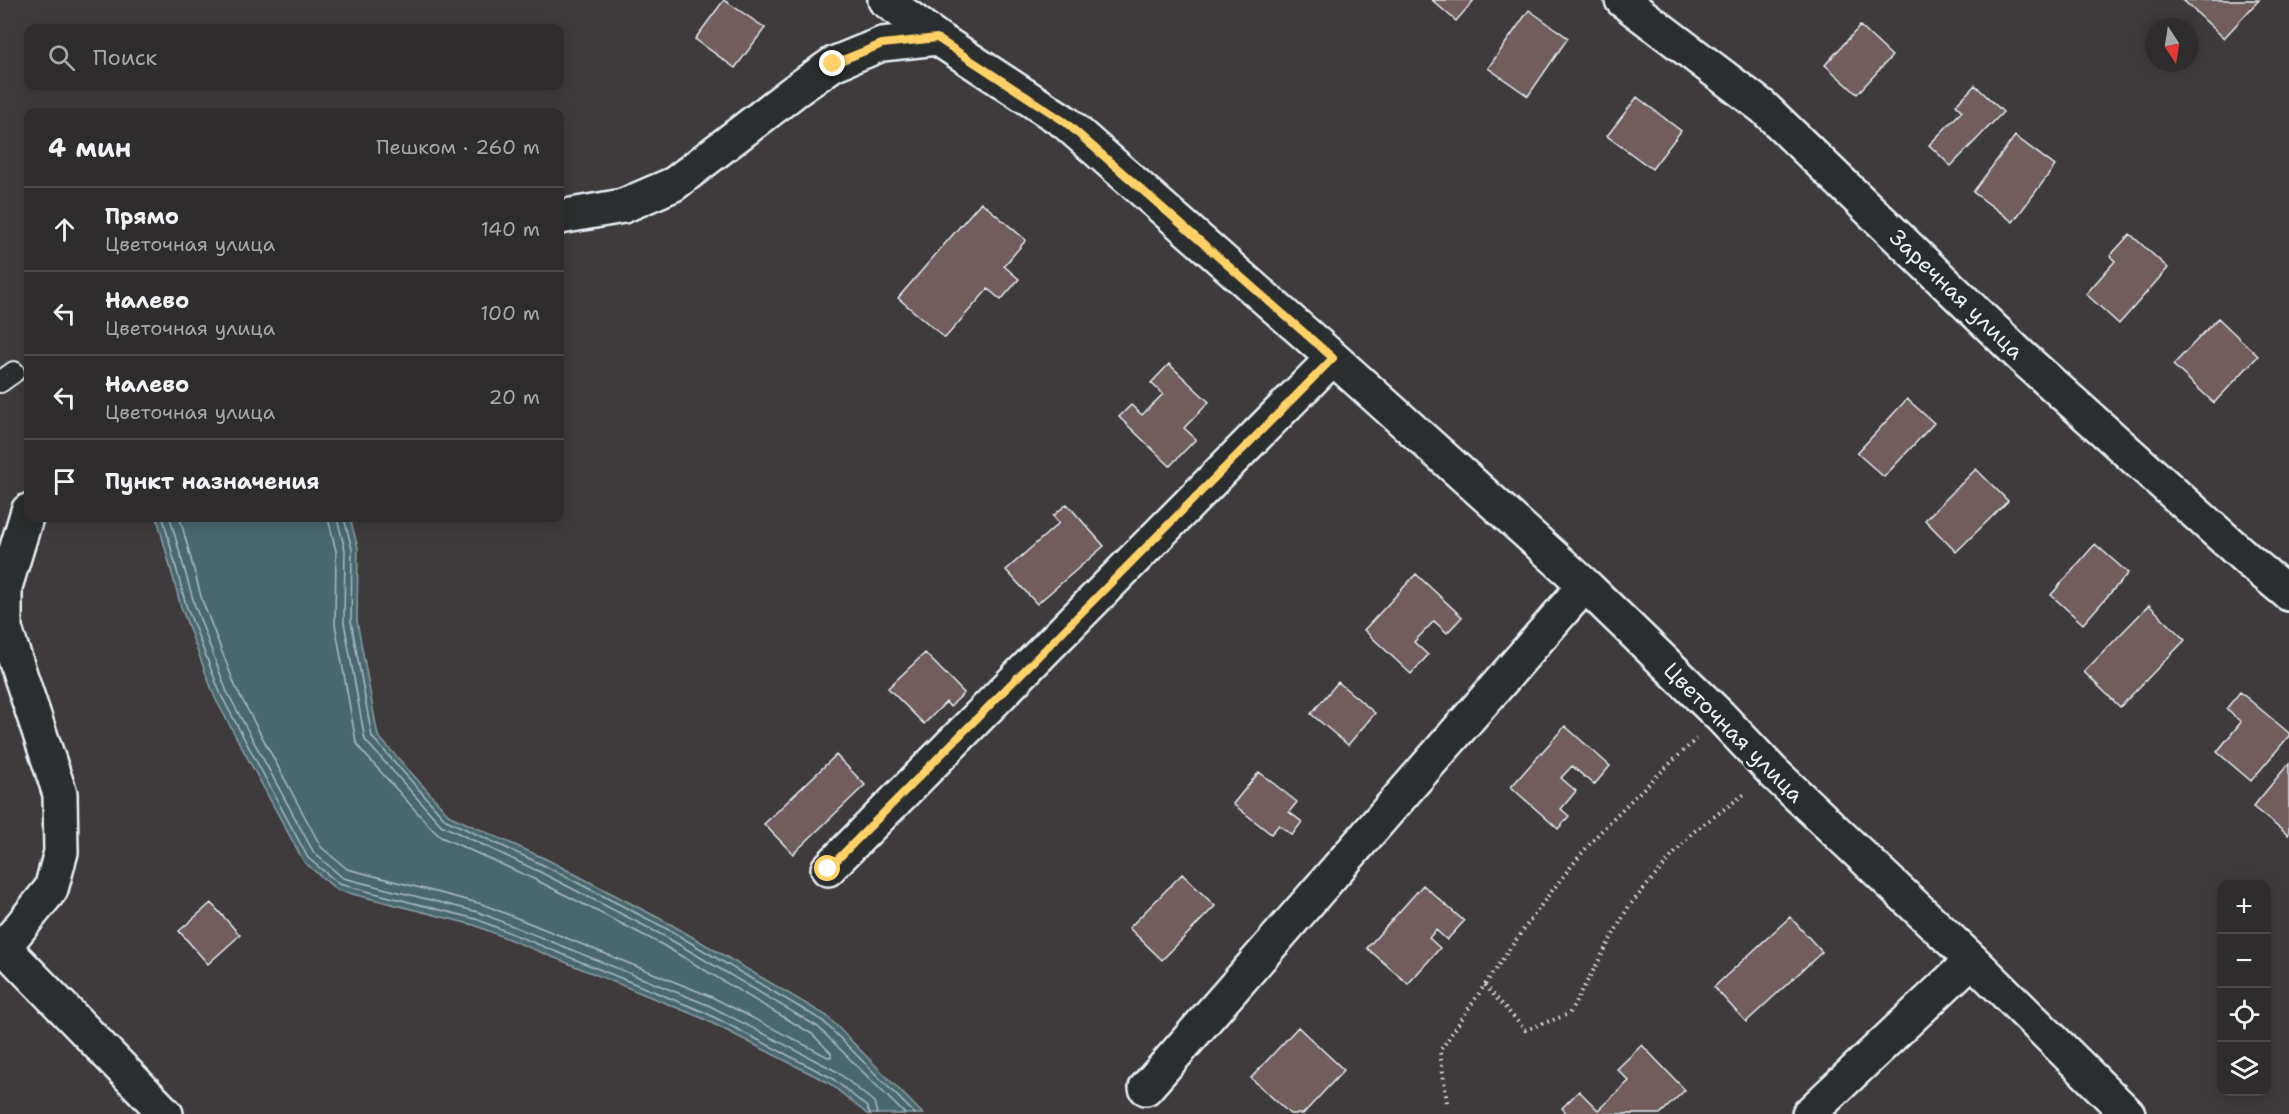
<!DOCTYPE html>
<html lang="ru">
<head>
<meta charset="utf-8">
<style>
  body { margin:0; font-family:"Shantell Sans",sans-serif; background:#373435; color:#f1f3f6 }
  .controls { position:absolute; right:18px; bottom:18px; display:grid; overflow:hidden; border-radius:12px; box-shadow:0 3px 15px #0003 }
  .controls button { width:54px; height:54px; display:grid; place-items:center; padding:0; border:0; border-bottom:2px solid #4a4849; background:#2f2c2d; color:#f1f3f6; font:30px sans-serif }
  .compass { position:absolute; left:2145px; top:18px; width:54px; height:54px; border-radius:50%; background:#2f2c2d; box-shadow:0 3px 15px #0003; rotate:168deg }
  .stop { position:absolute; width:18px; height:18px; margin:-14px; border:4px solid #ffd166; border-radius:50%; background:#fff }
  .stop.end { background:#ffd166; border-color:#fff; box-shadow:0 2px 6px #0008 }
  .list { margin:0; padding:0; list-style:none }
  h2 { display:flex; justify-content:space-between; align-items:center; height:78px; margin:0; padding:0 24px; font-size:26px }
  h2 small { font-size:20px; font-weight:400; color:#a7a7aa }
  .list li { display:grid; grid-template-columns:39px 1fr auto; gap:18px; align-items:center; box-sizing:border-box; height:84px; padding:0 24px; border-top:2px solid #4a4849 }
  .list b { display:block; font-size:22px; white-space:nowrap }
  .list p { margin:0; font-size:20px; white-space:nowrap; color:#a7a7aa }
  .list em { font-size:20px; font-style:normal; color:#a7a7aa }
  .icon { flex:none; width:33px; height:33px; fill:none; stroke:currentColor; stroke-width:2; stroke-linecap:round; stroke-linejoin:round }
  .map { position:relative; flex:none; width:2289px; height:1114px; overflow:hidden }
  .search { position:absolute; background:#2f2c2d; box-shadow:0 3px 15px #0003; left:24px; top:24px; width:540px; height:66px; display:flex; align-items:center; gap:15px; box-sizing:border-box; padding:0 21px; border-radius:12px; color:#a7a7aa; font-size:22px }
  .panel { position:absolute; background:#2f2c2d; box-shadow:0 3px 15px #0003; left:24px; top:108px; width:540px; height:414px; border-radius:12px }
  .map>svg:first-child { display:block }
</style>
</head>
<body>
<div class="map">
<svg width="2289" height="1114" viewBox="0 0 2289 1114">
  <rect width="100%" height="100%" fill="#3f3b3c"/>
  <filter id="ink" filterUnits="userSpaceOnUse"><feTurbulence type="fractalNoise" baseFrequency=".0167" numOctaves="2"/><feDisplacementMap in="SourceGraphic" scale="12" xChannelSelector="R" yChannelSelector="G"/><feConvolveMatrix kernelMatrix="1 2 1 2 8 2 1 2 1" color-interpolation-filters="sRGB"/></filter>
  <g filter="url(#ink)">
    <path fill="#4a676e" stroke="#899ea5" stroke-width="1.5" d="M 157,518 L 350,518 L 358,548 L 357,621 L 378,736 L 450,816 L 546,859 L 672,925 L 827,1016 L 923,1114 L 867,1114 L 829,1083 L 702,1018 L 474,925 L 337,890 L 304,862 L 215,698 L 181,607 Z"/>
    <g fill="none" stroke-linecap="round" stroke-linejoin="round">
      <path stroke="#a9bac1" stroke-width="1.5" d="M 163,518 L 186,605 L 221,695 L 308,858 L 339,884 L 476,919 L 704,1012 L 832,1078 L 867,1107 L 870,1114
        M 170,518 L 194,603 L 227,692 L 314,853 L 343,878 L 478,912 L 708,1005 L 836,1071 L 874,1102 L 877,1114
        M 180,518 L 202,600 L 236,688 L 321,847 L 347,869 L 482,904 L 712,997 L 828,1057 L 831,1057 L 831,1053 L 812,1034 L 661,944 L 536,880 L 441,837 L 434,831 L 362,751 L 356,742 L 335,624 L 336,551 L 328,518
        M 337,518 L 345,550 L 344,622 L 365,740 L 441,825 L 540,872 L 666,937 L 818,1027 L 905,1114
        M 344,518 L 352,549 L 351,621 L 372,737 L 446,820 L 543,865 L 669,930 L 823,1021 L 915,1114"/>
    </g>
    <path fill="#705d5c" stroke="#e8f1f8" stroke-width="1.5" d="M 724,0 L 765,28 L 735,68 L 695,39 Z
      M 1432,0 L 1474,0 L 1456,21 Z
      M 2183,0 L 2259,0 L 2224,38 Z
      M 1529,10 L 1568,38 L 1528,96 L 1488,68 Z
      M 1860,26 L 1892,56 L 1857,94 L 1825,65 Z
      M 1975,85 L 2003,112 L 1951,166 L 1929,145 L 1962,111 L 1956,105 Z
      M 1637,97 L 1681,131 L 1652,169 L 1607,136 Z
      M 2015,136 L 2055,166 L 2013,222 L 1973,192 Z
      M 981,202 L 1026,240 L 1004,266 L 1019,279 L 1001,300 L 988,289 L 945,338 L 898,298 Z
      M 2130,234 L 2168,268 L 2119,324 L 2086,294 L 2115,261 L 2110,256 Z
      M 2218,318 L 2258,356 L 2214,403 L 2173,365 Z
      M 1169,364 L 1209,402 L 1184,428 L 1196,439 L 1170,466 L 1119,417 L 1131,405 L 1142,415 L 1163,394 L 1151,383 Z
      M 1907,399 L 1934,423 L 1884,477 L 1857,453 Z
      M 1976,469 L 2008,501 L 1956,552 L 1925,520 Z
      M 1067,504 L 1104,546 L 1037,604 L 1006,570 L 1059,523 L 1053,516 Z
      M 2095,544 L 2128,573 L 2083,624 L 2051,595 Z
      M 1416,574 L 1462,617 L 1447,633 L 1434,621 L 1414,642 L 1428,655 L 1411,674 L 1364,630 Z
      M 2149,605 L 2185,640 L 2120,707 L 2084,672 Z
      M 925,653 L 964,693 L 950,707 L 946,702 L 924,724 L 888,688 Z
      M 1338,682 L 1375,713 L 1348,745 L 1311,714 Z
      M 2240,692 L 2289,733 L 2289,736 L 2251,781 L 2217,752 L 2241,722 L 2226,709 Z
      M 1565,726 L 1610,766 L 1594,785 L 1572,766 L 1561,778 L 1576,791 L 1561,809 L 1569,816 L 1558,829 L 1511,787 Z
      M 836,755 L 865,785 L 793,854 L 764,824 Z
      M 2289,763 L 2289,833 L 2288,835 L 2253,807 Z
      M 1259,772 L 1297,802 L 1289,812 L 1302,822 L 1292,835 L 1279,825 L 1271,834 L 1233,804 Z
      M 1182,874 L 1215,906 L 1162,960 L 1129,928 Z
      M 1423,885 L 1464,921 L 1447,940 L 1436,930 L 1429,938 L 1440,948 L 1408,984 L 1367,948 Z
      M 211,903 L 240,935 L 208,964 L 179,931 Z
      M 1790,917 L 1822,952 L 1746,1022 L 1714,987 Z
      M 1298,1027 L 1344,1070 L 1303,1114 L 1290,1114 L 1251,1078 Z
      M 1642,1045 L 1685,1090 L 1660,1114 L 1567,1114 L 1562,1108 L 1579,1091 L 1598,1110 L 1629,1081 L 1617,1069 Z"/>
    <g fill="none" stroke-linecap="round" stroke-linejoin="round">
      <defs>
        <path id="service" d="M 0,382 L 14,372"/>
        <path id="minor" d="M 885,0 L 937,38
          M 1622,0 L 1763,107 L 2022,357 L 2248,560 L 2289,594
          M 560,217 L 623,206 L 674,184 L 796,90 L 833,64 L 882,44 L 937,38 L 1065,122 L 1333,358 L 1585,585 L 1720,716 L 1773,772 L 1972,960 L 2128,1114
          M 828,869 L 1333,358
          M 0,943 L 166,1114
          M 0,952 L 51,889 L 61,852 L 60,794 L 5,629 L 5,587 L 28,511
          M 1146,1088 L 1585,585
          M 1809,1114 L 1972,960"/>
      </defs>
      <use href="#service" stroke="#e8f1f8" stroke-width="24"/>
      <use href="#minor" stroke="#e8f1f8" stroke-width="38"/>
      <path stroke="#e8f1f8" stroke-width="4" stroke-dasharray="1.5 4.5" stroke-linecap="butt" d="M 1485,985 L 1525,1030 L 1569,1014 L 1629,906 L 1693,832 L 1746,793
        M 1447,1102 L 1440,1051 C 1489,979 1537,905 1594,839 C 1625,804 1662,772 1696,739"/>
      <use href="#service" stroke="#2a2d2e" stroke-width="20"/>
      <use href="#minor" stroke="#2a2d2e" stroke-width="33"/>
    </g>
  </g>
  <g fill="none" stroke-linecap="round" stroke-linejoin="round" filter="url(#ink)">
    <path stroke="#ffd166" stroke-width="8" d="M 828,869 L 1333,358 L 1065,122 L 937,38 L 882,44 L 833,64"/>
  </g>
  <g text-anchor="middle" stroke-width="6" stroke-linejoin="round" paint-order="stroke">
    <g font-size="22" fill="#e8f1f8" stroke="#2a2d2e">
      <text transform="translate(1957 294) rotate(44)" y="8">Заречная улица</text>
      <text transform="translate(1734 732) rotate(45)" y="8">Цветочная улица</text>
    </g>
  </g>
</svg>
<div class="controls">
<button>+</button>
<button>−</button>
<button><svg class="icon" aria-label="locate" viewBox="0 0 24 24"><circle cx="12" cy="12" r="6"/><path d="M12 2v4M12 18v4M2 12h4M18 12h4"/></svg></button>
<button><svg class="icon" aria-label="layers" viewBox="0 0 24 24"><path d="M12 4l9 5-9 5-9-5zM3 14l9 5 9-5"/></svg></button>
</div>
<svg class="compass" viewBox="-18 -18 36 36"><path d="M0-13l5 13h-10z" fill="#e53935"/><path d="M0 13l5-13h-10z" fill="#a7a7aa"/></svg>
<div class="stop" style="left:828px;top:869px"></div>
<div class="stop end" style="left:833px;top:64px"></div>
<div class="search"><svg class="icon" aria-label="search" viewBox="0 0 24 24"><circle cx="10" cy="10" r="6"/><path d="M15 15l6 6"/></svg>Поиск</div>
<section class="panel">
<h2>4 мин<small>Пешком · 260 m</small></h2>
<ul class="list">
<li><svg class="icon" aria-label="ahead" viewBox="0 0 24 24"><path d="M12 20V5M6 11l6-6 6 6"/></svg><div><b>Прямо</b><p>Цветочная улица</p></div><em>140 m</em></li>
<li><svg class="icon" aria-label="left" viewBox="0 0 24 24"><path d="M17 20v-9H6M10 6l-5 5 5 5"/></svg><div><b>Налево</b><p>Цветочная улица</p></div><em>100 m</em></li>
<li><svg class="icon" aria-label="left" viewBox="0 0 24 24"><path d="M17 20v-9H6M10 6l-5 5 5 5"/></svg><div><b>Налево</b><p>Цветочная улица</p></div><em>20 m</em></li>
<li><svg class="icon" aria-label="arrive" viewBox="0 0 24 24"><path d="M6 21V4h12l-3 4 3 4H6"/></svg><div><b>Пункт назначения</b></div></li>
</ul>
</section>
</div>
</body>
</html>
